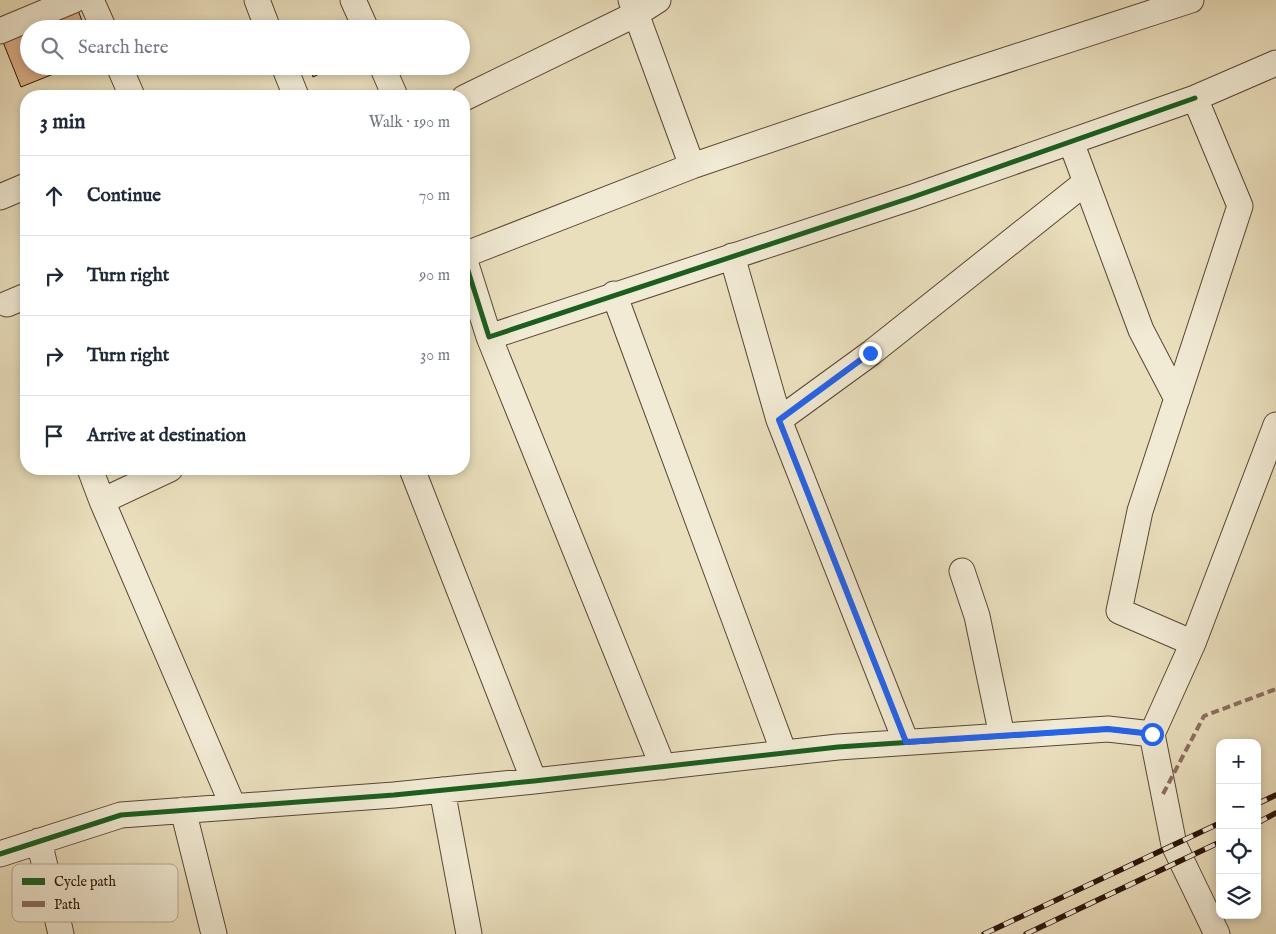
<!DOCTYPE html>
<html lang="en">
<head>
<meta charset="utf-8">
<style>
  body { margin:0; font-family:"IM FELL English",serif; background:#f6f6f7; color:#1f2937 }
  .controls { position:absolute; right:15px; bottom:15px; display:grid; overflow:hidden; border-radius:10px; box-shadow:0 2px 8px #0003 }
  .controls button { width:45px; height:45px; display:grid; place-items:center; padding:0; border:0; border-bottom:1px solid #e0e1e3; background:#fff; color:#1f2937; font:25px sans-serif }
  .stop { position:absolute; width:15px; height:15px; margin:-11px; border:4px solid #2563eb; border-radius:50%; background:#fff }
  .stop.end { background:#2563eb; border-color:#fff; box-shadow:0 1px 5px #0008 }
  .list { margin:0; padding:0; list-style:none }
  h2 { display:flex; justify-content:space-between; align-items:center; height:65px; margin:0; padding:0 20px; font-size:21px }
  h2 small { font-size:16px; font-weight:400; color:#747a83 }
  .list li { display:grid; grid-template-columns:32px 1fr auto; gap:15px; align-items:center; box-sizing:border-box; height:80px; padding:0 20px; border-top:1px solid #e0e1e3 }
  .list b { display:block; font-size:19px; white-space:nowrap }
  .list em { font-size:16px; font-style:normal; color:#747a83 }
  .icon { flex:none; width:28px; height:28px; fill:none; stroke:currentColor; stroke-width:2; stroke-linecap:round; stroke-linejoin:round }
  .map { position:relative; flex:none; width:1276px; height:934px; overflow:hidden }
  .search { position:absolute; background:#fff; box-shadow:0 2px 8px #0003; left:20px; top:20px; width:450px; height:55px; display:flex; align-items:center; gap:12px; box-sizing:border-box; padding:0 18px; border-radius:28px; color:#747a83; font-size:19px }
  .panel { position:absolute; background:#fff; box-shadow:0 2px 8px #0003; left:20px; top:90px; width:450px; height:385px; border-radius:20px }
  .map>svg:first-child { display:block }
</style>
</head>
<body>
<div class="map">
<svg width="1276" height="934" viewBox="0 0 1276 934">
  <rect width="100%" height="100%" fill="#eadfbd"/>
  <filter id="stains"><feTurbulence type="fractalNoise" baseFrequency=".004" numOctaves="4"/><feColorMatrix values="0 0 0 0 .2 0 0 0 0 .09 0 0 0 0 .02 0 0 0 .5 -.17"/></filter>
  <radialGradient id="worn" r=".72"><stop offset=".6" stop-color="#630" stop-opacity="0"/><stop offset="1" stop-color="#630" stop-opacity=".3"/></radialGradient>
  <path fill="#deb28b" stroke="#291306" d="M 75,2 L 85,29 L 37,29 Z
    M 29,32 L 29,66 L 53,66 L 56,73 L 21,87 L 3,42 Z
    M 309,66 L 335,66 L 313,77 Z"/>
  <g fill="none" stroke-linecap="round" stroke-linejoin="round">
    <defs>
      <path id="minor" d="M 91,0 L 104,29
        M 257,0 L 268,29
        M 353,0 L 366,29
        M 631,0 L 692,166 L 951,78 L 1191,0
        M 0,31 L 74,0
        M 119,66 L 132,96
        M 284,66 L 296,96
        M 382,66 L 395,96
        M 464,98 L 636,14 L 658,0
        M 1071,142 L 1141,330 L 1177,399
        M 0,197 L 26,186
        M 464,255 L 692,166
        M 732,256 L 779,420
        M 464,258 L 489,337 L 913,197 L 1195,98
        M 614,294 L 784,753
        M 7,304 L 26,296
        M 489,337 L 663,767
        M 90,469 L 102,501
        M 170,469 L 102,501 L 233,806
        M 412,469 L 534,781
        M 962,571 L 977,616 L 1002,736
        M 1193,643 L 1119,611 L 1140,511 L 1240,206 L 1195,98 L 1276,63
        M 906,742 L 779,420 L 871,353 L 1086,182
        M 442,790 L 469,934
        M 183,810 L 214,934
        M 39,841 L 61,934
        M 0,854 L 121,815 L 394,795 L 534,781 L 838,747 L 1108,729 L 1152,734
        M 1217,934 L 1174,845 L 1152,734 L 1193,643 L 1276,425"/>
    </defs>
    <use href="#minor" stroke="#594634" stroke-width="27"/>
    <use href="#minor" stroke="#f1ead4" stroke-width="25"/>
    <defs>
      <path id="rail" d="M 1257,804 L 1276,795
        M 1257,823 L 1276,813
        M 984,934 L 1220,823
        M 1026,934 L 1220,842"/>
    </defs>
    <use href="#rail" stroke="#291306" stroke-width="5.5"/>
    <use href="#rail" stroke="#f1ead4" stroke-width="4" stroke-dasharray="11" stroke-linecap="butt"/>
    <path stroke="#8d6e63" stroke-width="4" stroke-dasharray="8 4" stroke-linecap="butt" d="M 1163,794 L 1204,716 L 1276,689"/>
    <defs>
      <path id="cycleway" d="M 464,258 L 489,337 L 913,197 L 1195,98
        M 0,854 L 121,815 L 394,795 L 534,781 L 838,747 L 1108,729 L 1152,734"/>
    </defs>
    <use href="#cycleway" stroke="#f1ead4" stroke-width="8"/>
    <use href="#cycleway" stroke="#1b5e20" stroke-width="5"/>
  </g>
  <g fill="none" stroke-linecap="round" stroke-linejoin="round">
    <path stroke="#2563eb" stroke-width="6" d="M 870,353 L 779,420 L 906,742 L 1108,729 L 1152,734"/>
  </g>
  <rect x="12" y="864" width="166" height="58" rx="8" fill="#f1ead4" stroke="#b5aa96" stroke-width="1"/>
  <rect x="22" y="878" width="23" height="7" fill="#1b5e20"/>
  <rect x="22" y="901" width="23" height="6" fill="#8d6e63"/>
  <g font-size="14" fill="#291306">
    <text x="54" y="886">Cycle path</text>
    <text x="54" y="909">Path</text>
  </g>
  <rect width="100%" height="100%" filter="url(#stains)"/>
  <rect width="100%" height="100%" fill="url(#worn)"/>
</svg>
<div class="controls">
<button>+</button>
<button>−</button>
<button><svg class="icon" aria-label="locate" viewBox="0 0 24 24"><circle cx="12" cy="12" r="6"/><path d="M12 2v4M12 18v4M2 12h4M18 12h4"/></svg></button>
<button><svg class="icon" aria-label="layers" viewBox="0 0 24 24"><path d="M12 4l9 5-9 5-9-5zM3 14l9 5 9-5"/></svg></button>
</div>
<div class="stop" style="left:1152px;top:734px"></div>
<div class="stop end" style="left:870px;top:353px"></div>
<div class="search"><svg class="icon" aria-label="search" viewBox="0 0 24 24"><circle cx="10" cy="10" r="6"/><path d="M15 15l6 6"/></svg>Search here</div>
<section class="panel">
<h2>3 min<small>Walk · 190 m</small></h2>
<ul class="list">
<li><svg class="icon" aria-label="ahead" viewBox="0 0 24 24"><path d="M12 20V5M6 11l6-6 6 6"/></svg><div><b>Continue</b></div><em>70 m</em></li>
<li><svg class="icon" aria-label="right" viewBox="0 0 24 24"><path d="M7 20v-9h11M14 6l5 5-5 5"/></svg><div><b>Turn right</b></div><em>90 m</em></li>
<li><svg class="icon" aria-label="right" viewBox="0 0 24 24"><path d="M7 20v-9h11M14 6l5 5-5 5"/></svg><div><b>Turn right</b></div><em>30 m</em></li>
<li><svg class="icon" aria-label="arrive" viewBox="0 0 24 24"><path d="M6 21V4h12l-3 4 3 4H6"/></svg><div><b>Arrive at destination</b></div></li>
</ul>
</section>
</div>
</body>
</html>
